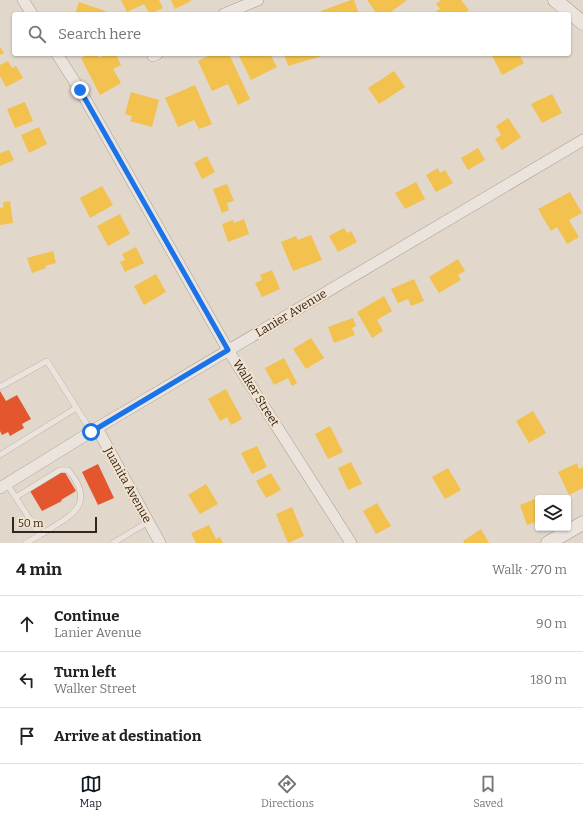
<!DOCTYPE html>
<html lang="en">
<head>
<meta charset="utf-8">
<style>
  body { margin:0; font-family:Bitter,serif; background:#f2f2f2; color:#202124 }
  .controls { position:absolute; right:12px; bottom:12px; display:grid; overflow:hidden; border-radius:4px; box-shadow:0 1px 3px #0004 }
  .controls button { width:36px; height:36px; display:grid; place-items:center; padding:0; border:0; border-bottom:1px solid #e0e0e0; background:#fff; color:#202124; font:20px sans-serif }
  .scale { position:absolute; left:12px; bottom:10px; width:85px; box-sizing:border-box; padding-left:4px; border:2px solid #34251d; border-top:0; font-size:11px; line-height:14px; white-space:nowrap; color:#34251d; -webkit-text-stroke:3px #f3e4d0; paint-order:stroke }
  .stop { position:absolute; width:12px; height:12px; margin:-9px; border:3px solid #1a73e8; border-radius:50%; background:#fff }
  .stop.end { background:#1a73e8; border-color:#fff; box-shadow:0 1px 4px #0008 }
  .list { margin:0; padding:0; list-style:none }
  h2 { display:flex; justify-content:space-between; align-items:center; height:52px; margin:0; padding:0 16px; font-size:17px }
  h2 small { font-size:13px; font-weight:400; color:#757577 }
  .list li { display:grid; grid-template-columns:26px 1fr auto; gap:12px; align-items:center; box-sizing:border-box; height:56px; padding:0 16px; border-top:1px solid #e0e0e0 }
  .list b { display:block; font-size:15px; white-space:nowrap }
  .list p { margin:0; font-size:13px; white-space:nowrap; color:#757577 }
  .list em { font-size:13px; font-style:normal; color:#757577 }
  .icon { flex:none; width:22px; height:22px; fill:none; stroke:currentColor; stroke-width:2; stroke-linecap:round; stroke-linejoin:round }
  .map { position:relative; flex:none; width:583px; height:543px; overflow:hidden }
  .search { position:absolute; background:#fff; box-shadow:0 1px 3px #0004; left:12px; right:12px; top:12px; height:44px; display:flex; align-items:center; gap:10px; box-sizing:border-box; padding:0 14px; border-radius:4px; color:#757577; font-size:15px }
  .sheet { height:220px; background:#fff }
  nav { display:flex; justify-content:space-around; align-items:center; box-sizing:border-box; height:56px; border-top:1px solid #e0e0e0; background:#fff; font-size:11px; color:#757577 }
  nav a { display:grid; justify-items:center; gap:2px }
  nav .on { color:#111827 }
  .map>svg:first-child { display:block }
</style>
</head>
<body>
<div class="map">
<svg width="583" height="543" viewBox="0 0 583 543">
  <rect width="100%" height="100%" fill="#e1d7cb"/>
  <path fill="#f2c14e" d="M 121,0 L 159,0 L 163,8 L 150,14 L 144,4 L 127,12 Z
    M 171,0 L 190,0 L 191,1 L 175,9 Z
    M 351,0 L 354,0 L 359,14 L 322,14 L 321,11 Z
    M 367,0 L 407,0 L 388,14 L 377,14 Z
    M 441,0 L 461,0 L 469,10 L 463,14 L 439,14 L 436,11 L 440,9 L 436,4 Z
    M 79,2 L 114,14 L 75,14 Z
    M 0,47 L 4,53 L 0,55 Z
    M 88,54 L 97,54 L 99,58 L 106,54 L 116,54 L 121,65 L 113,69 L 121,83 L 100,95 L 81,58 Z
    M 212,54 L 229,54 L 250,99 L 238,105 L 228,84 L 212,91 L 198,61 Z
    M 238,54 L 270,54 L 277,67 L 251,80 Z
    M 284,54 L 321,54 L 322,56 L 288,66 Z
    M 491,54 L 519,54 L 524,63 L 502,75 Z
    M 8,61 L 12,68 L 16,66 L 23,78 L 6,87 L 0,76 L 0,65 Z
    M 394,71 L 405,87 L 379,104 L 368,88 Z
    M 195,85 L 212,124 L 199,129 L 194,120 L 178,127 L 165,98 Z
    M 131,92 L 159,100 L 152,127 L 130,121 L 132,116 L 125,114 Z
    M 552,94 L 562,113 L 542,123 L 531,104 Z
    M 25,102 L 33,121 L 15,128 L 7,109 Z
    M 508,118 L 521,137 L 502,150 L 495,139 L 501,135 L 496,126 Z
    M 39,127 L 47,144 L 29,153 L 21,135 Z
    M 478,148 L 485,160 L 468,170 L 461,158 Z
    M 9,150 L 14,160 L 0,166 L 0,153 Z
    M 207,156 L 215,172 L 202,179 L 194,163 Z
    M 438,168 L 440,173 L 445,170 L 453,183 L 436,192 L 426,175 Z
    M 416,182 L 425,199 L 405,209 L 395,193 Z
    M 227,184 L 234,201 L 227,203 L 229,210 L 222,213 L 213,189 Z
    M 102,186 L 113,205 L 90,218 L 80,198 Z
    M 570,192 L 582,213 L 569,220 L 579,237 L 567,244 L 557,227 L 551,231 L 538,209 Z
    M 10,201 L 13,223 L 0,225 L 0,208 L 4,207 L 3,202 Z
    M 120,214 L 130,234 L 108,246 L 97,226 Z
    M 244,219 L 249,234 L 228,242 L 222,224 L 233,220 L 234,223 Z
    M 344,228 L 347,233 L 351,231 L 357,242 L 338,252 L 329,236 Z
    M 311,235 L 322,260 L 293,271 L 281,242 L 296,236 L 298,240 Z
    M 136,247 L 144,263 L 125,272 L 120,262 L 125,260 L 122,254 Z
    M 53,251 L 56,263 L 45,266 L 46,268 L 32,273 L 27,258 Z
    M 458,259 L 465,271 L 458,275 L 461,280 L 439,293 L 429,277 Z
    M 272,270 L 280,289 L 262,297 L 255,283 L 262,280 L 260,275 Z
    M 156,274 L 166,292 L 144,305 L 134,286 Z
    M 414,279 L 424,301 L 411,306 L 408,299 L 398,303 L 391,289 Z
    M 384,296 L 392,311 L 377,320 L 383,331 L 372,338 L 357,312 Z
    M 353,318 L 356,326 L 352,328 L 355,335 L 334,343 L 328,327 Z
    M 311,338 L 324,358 L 306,369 L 293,349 Z
    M 284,358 L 297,383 L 292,386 L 288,378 L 274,385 L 265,368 Z
    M 226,389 L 242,419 L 231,425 L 227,417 L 220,421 L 208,399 Z
    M 533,411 L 546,433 L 529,443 L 516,421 Z
    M 330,426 L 343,452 L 328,459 L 315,434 Z
    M 257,446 L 267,467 L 252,474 L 241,453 Z
    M 351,462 L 362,484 L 348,490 L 338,468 Z
    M 577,463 L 579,469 L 583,467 L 583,488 L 569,495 L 558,472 Z
    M 448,468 L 461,490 L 445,499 L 432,477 Z
    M 271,473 L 281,490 L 266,498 L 256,481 Z
    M 206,484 L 218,504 L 200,514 L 188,495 Z
    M 538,498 L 538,521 L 527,525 L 520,505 Z
    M 377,503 L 391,526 L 376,534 L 363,511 Z
    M 292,507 L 304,536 L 288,543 L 276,514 Z
    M 209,525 L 216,539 L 220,537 L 223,543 L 196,543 L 191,533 Z
    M 481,529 L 489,543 L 464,543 L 463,541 Z"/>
  <path fill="#e4572e" d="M 0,391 L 6,401 L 17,395 L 31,419 L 22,424 L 24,428 L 10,436 L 8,432 L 2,435 L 0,431 Z
    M 98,464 L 114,498 L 98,505 L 82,472 Z
    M 64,471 L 76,491 L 61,500 L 62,501 L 42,511 L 30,491 Z"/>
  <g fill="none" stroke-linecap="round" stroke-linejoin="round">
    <defs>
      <path id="service" d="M 0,387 L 47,361 L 91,431
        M 0,455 L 76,408
        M 7,484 L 40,535 L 26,543
        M 16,497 L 60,470 L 68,470 C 99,506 68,517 40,535
        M 113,543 L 148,522"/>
      <path id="minor" d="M 23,0 L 32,14
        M 224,14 L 258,0
        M 57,54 L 80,90 L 228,350 L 351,543
        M 153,56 L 157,54
        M 97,428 L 160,543
        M 0,488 L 97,428 L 583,140"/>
      <path id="tertiary" d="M 555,0 L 583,23
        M 548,543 L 583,523"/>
    </defs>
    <use href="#service" stroke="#a69d95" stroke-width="6"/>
    <use href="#minor" stroke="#a69d95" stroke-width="12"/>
    <use href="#tertiary" stroke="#a69d95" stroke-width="15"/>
    <use href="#service" stroke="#eae4dc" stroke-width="5.5"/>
    <use href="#minor" stroke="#eae4dc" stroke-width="11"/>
    <use href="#tertiary" stroke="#eae4dc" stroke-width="14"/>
  </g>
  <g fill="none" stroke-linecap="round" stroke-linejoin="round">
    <path stroke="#1a73e8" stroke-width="5" d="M 80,90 L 228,350 L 91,432"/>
  </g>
  <g text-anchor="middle" stroke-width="4" stroke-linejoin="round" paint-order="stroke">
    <g font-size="12" fill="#34251d" stroke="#f3e4d0">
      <text transform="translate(291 313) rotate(-31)" y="4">Lanier Avenue</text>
      <text transform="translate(256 393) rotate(58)" y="4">Walker Street</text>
      <text transform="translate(128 485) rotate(61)" y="4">Juanita Avenue</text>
    </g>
  </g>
</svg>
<div class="controls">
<button><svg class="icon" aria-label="layers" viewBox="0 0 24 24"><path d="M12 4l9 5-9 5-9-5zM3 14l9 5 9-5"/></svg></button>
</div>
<div class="scale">50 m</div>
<div class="stop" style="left:91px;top:432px"></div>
<div class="stop end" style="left:80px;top:90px"></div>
<div class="search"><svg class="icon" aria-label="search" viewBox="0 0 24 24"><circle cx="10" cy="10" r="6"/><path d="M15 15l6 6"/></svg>Search here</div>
</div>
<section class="sheet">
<h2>4 min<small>Walk · 270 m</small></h2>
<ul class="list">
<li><svg class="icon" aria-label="ahead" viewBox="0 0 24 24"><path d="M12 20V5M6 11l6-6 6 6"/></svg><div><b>Continue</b><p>Lanier Avenue</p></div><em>90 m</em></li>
<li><svg class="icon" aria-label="left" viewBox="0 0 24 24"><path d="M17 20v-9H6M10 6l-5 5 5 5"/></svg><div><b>Turn left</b><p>Walker Street</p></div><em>180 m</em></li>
<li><svg class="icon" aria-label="arrive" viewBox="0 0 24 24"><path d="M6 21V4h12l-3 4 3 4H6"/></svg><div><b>Arrive at destination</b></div></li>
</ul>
</section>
<nav>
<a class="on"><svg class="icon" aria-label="map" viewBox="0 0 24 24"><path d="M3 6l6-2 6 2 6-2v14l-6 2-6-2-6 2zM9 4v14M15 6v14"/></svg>Map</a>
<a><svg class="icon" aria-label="directions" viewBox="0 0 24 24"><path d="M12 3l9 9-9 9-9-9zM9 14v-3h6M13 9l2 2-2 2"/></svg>Directions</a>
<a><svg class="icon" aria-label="saved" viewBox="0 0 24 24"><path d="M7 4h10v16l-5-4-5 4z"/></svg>Saved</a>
</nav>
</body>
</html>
